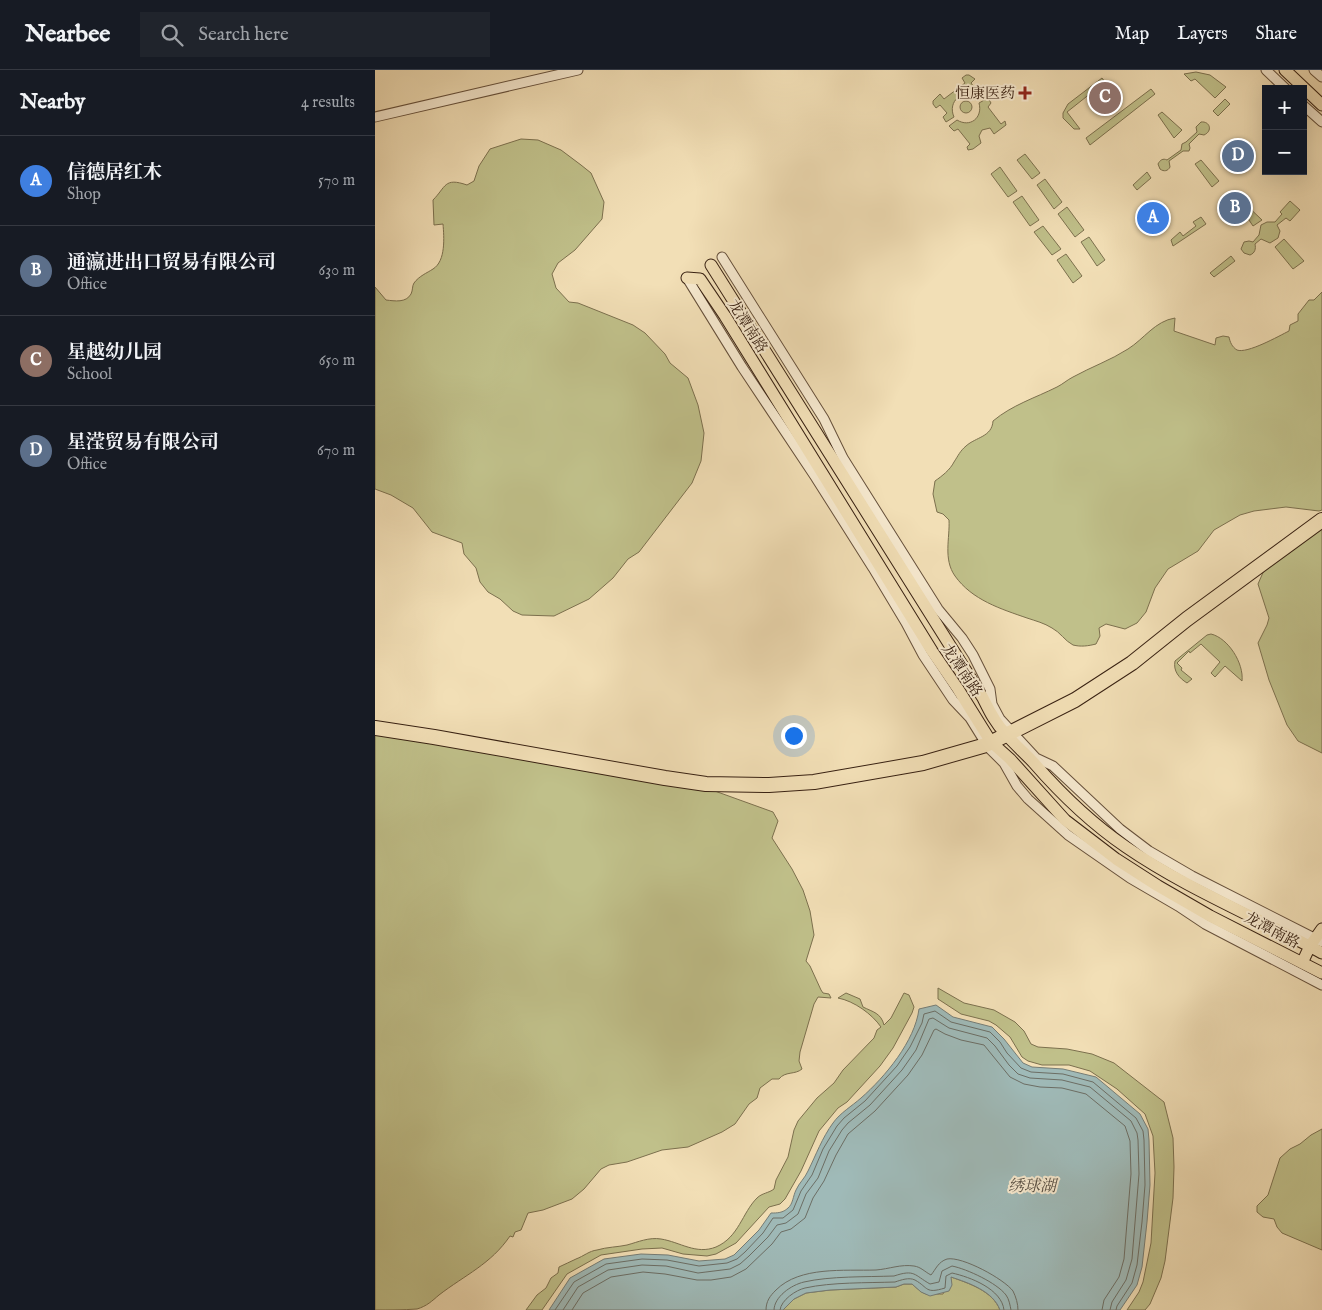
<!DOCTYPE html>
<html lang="en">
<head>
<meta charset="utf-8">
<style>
  body { margin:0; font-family:"IM FELL English","Noto Serif SC",serif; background:#20242c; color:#f1f3f6 }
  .controls { position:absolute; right:15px; top:15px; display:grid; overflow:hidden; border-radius:0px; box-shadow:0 5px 20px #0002 }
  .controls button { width:45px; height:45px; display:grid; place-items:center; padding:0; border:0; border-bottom:1px solid #363941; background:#171b24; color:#f1f3f6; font:25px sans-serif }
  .you { position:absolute; left:418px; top:665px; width:18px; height:18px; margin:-12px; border:4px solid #fff; border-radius:50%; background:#1a73e8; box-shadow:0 0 0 8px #1a73e833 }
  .badge { display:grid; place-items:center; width:32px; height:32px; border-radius:50%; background:#2563eb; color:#fff; font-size:16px; font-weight:700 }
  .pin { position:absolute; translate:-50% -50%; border:2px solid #fff; box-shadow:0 1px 5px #0006 }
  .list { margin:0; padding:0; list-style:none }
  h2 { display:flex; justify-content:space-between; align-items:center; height:65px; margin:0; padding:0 20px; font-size:21px }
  h2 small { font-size:16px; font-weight:400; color:#9ea1a6 }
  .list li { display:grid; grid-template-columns:32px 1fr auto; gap:15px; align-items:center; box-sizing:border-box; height:90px; padding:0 20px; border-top:1px solid #363941 }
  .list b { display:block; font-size:19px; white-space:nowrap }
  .list p { margin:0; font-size:16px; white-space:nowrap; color:#9ea1a6 }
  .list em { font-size:16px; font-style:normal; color:#9ea1a6 }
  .icon { flex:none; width:28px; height:28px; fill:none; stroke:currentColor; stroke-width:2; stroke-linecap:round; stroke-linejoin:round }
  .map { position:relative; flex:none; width:947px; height:1240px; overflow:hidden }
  header { display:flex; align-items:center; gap:30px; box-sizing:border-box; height:70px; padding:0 25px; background:#171b24; border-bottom:1px solid #363941 }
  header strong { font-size:24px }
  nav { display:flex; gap:28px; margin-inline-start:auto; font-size:18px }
  .search { width:350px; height:45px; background:#20242c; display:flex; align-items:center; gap:12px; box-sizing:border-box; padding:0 18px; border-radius:0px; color:#9ea1a6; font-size:19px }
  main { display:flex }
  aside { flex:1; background:#171b24 }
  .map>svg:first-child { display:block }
</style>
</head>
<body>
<header>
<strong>Nearbee</strong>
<div class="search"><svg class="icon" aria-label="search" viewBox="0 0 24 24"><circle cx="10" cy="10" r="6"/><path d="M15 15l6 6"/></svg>Search here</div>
<nav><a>Map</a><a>Layers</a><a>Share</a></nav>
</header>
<main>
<aside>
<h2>Nearby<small>4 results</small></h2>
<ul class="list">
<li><span class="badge" style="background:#3f7fe0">A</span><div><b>信德居红木</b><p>Shop</p></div><em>570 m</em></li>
<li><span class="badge" style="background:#5c6f8a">B</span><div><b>通瀛进出口贸易有限公司</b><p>Office</p></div><em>630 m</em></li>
<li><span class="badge" style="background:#8d6e63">C</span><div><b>星越幼儿园</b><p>School</p></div><em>650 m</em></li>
<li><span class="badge" style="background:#5c6f8a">D</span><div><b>星滢贸易有限公司</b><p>Office</p></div><em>670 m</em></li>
</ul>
</aside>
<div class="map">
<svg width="947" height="1240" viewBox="0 0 947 1240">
  <rect width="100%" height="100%" fill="#f2dfb6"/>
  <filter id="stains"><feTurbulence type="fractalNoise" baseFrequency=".004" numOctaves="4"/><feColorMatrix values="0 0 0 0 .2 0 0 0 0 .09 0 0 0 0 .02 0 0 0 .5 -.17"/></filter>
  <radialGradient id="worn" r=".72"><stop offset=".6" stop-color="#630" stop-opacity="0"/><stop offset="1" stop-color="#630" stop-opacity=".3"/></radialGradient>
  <path fill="#c0c08a" stroke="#7c704e" d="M 821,2 L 835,5 L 851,17 L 840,28 L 820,9 L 816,11 L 809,4 Z
    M 591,5 L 594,5 L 600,9 L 596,13 L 602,21 L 607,18 L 610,23 L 602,29 C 588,18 572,31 579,47 L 571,52 L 568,47 L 572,43 L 565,35 L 561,38 L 558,34 L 558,31 L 565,24 L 569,29 L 590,13 L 587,8 Z
    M 727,8 L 730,12 L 692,42 L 705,59 L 699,59 L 688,48 L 688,43 L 693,34 Z
    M 738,17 L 746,28 L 740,32 L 732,21 Z
    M 776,19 L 780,24 L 715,75 L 711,68 Z
    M 613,28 L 616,33 L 613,37 L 626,54 L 630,51 L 631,55 L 619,64 L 615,58 L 607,60 L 604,66 L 606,73 L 598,79 L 593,80 L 592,77 L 595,74 L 583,59 L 579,61 L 574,56 L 582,50 C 595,58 608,48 604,33 Z
    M 850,29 L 855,34 L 843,46 L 838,41 Z
    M585 37a6 6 0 1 1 12 0a6 6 0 1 1-12 0Z
    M 787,42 L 807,60 L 799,68 L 783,45 Z
    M 826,52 C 835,51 838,61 829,65 L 824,64 L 814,74 L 815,78 L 814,81 L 808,81 L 794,91 L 795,97 C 793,101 789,102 785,99 L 783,94 C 785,90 788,88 792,90 L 806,80 L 807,74 L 811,72 L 822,62 L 821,57 Z
    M 146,69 L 163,70 L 186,80 L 206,95 L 216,103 L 229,132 L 227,149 L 200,180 L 183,193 L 177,204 L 181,218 L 194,232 L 203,233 L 258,255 L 270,263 L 290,284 L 295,293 L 313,308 L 323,335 L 329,363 L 326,391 L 317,413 L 264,482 L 253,489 L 238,508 L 214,529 L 179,546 L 147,545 L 138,541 L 125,529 L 113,522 L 105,512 L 101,498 L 89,484 L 87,473 L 57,462 L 38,438 L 16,425 L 0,419 L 0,217 L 11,230 C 20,231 31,233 36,224 C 38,220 37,216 39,213 C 44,206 52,203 58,199 C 71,191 69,167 68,154 L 59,155 L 58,130 C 71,117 69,107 92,115 L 99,111 L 104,96 L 115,79 Z
    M 650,84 L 665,103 L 657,109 L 642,90 Z
    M 826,90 L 844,111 L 837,117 L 820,94 Z
    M 625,97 L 642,121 L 633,127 L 616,104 Z
    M 772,102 L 776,108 L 762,120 L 758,115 Z
    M 670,109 L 687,132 L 679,139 L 662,115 Z
    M 647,126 L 664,150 L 655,156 L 638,132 Z
    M 866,130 L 887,150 L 878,156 L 862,132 Z
    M 915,131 L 925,140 L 915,151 L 911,148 L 902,155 L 905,161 L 903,168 L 895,173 L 886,169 L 880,174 C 881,179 880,183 875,185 L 869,183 L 866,179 L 869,172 L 874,171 L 878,172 L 884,165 L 886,155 L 892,152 L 900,152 L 907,144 L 905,142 Z
    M 692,137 L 709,160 L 700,167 L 683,144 Z
    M 826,147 L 831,154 L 798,176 L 796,170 L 805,162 L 808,166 L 821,156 L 818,152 Z
    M 668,156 L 686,179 L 677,185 L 659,162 Z
    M 714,167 L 730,190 L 722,196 L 706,172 Z
    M 909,169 L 929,191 L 918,199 L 900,177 Z
    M 691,184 L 707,206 L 698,213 L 682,190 Z
    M 856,186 L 860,191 L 839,207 L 835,203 Z
    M 947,222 L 947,440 L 944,441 L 911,437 L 879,441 L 865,445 L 839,460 L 823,481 L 793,499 L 780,518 L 771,542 L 762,553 L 750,559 L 731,554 L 724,558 L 725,566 L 721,574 C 713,576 706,577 698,575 C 690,571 685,562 677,558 C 669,553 661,551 652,548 C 626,539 597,530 580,506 C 568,489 575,468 574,450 L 568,444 L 562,442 L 558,424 L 560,411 C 567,406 575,400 579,392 C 583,386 585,381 591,376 C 601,367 617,367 618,351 C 637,335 660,328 682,317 C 688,314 692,310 698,307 C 716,297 736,290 753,279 C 769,269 780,251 800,248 L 799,261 L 840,275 L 841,268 L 848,266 L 854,267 C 855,272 857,277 862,280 C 872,284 904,266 914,261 L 915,255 L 923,251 L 923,244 L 934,230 L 939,230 Z
    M 947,458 L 947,683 L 923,671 L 912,655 L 894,610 L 883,573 L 892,555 L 894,548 L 883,514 L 890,498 L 913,484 Z
    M 836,564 C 853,568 869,593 867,611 L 850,596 L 840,607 L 836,603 L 845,592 L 826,574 L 815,583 L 814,581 L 802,593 L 807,598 L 806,600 L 817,609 L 812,613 C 804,608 798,601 800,591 L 832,565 Z
    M 0,663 L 337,720 L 398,742 L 403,751 L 397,768 L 417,799 L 428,820 L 435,841 L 439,865 L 431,891 L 435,896 L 446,920 L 448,923 L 454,924 L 456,928 L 443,927 L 439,934 L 425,982 L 424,991 L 427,999 C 420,1005 410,1001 404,1009 L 397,1009 L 385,1018 L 382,1028 L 374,1034 L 360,1054 L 347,1062 L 313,1077 L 287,1080 L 252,1092 L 234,1095 L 226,1099 L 209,1119 L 197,1129 L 168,1140 L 153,1143 L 146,1160 L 140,1162 L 138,1167 L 135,1166 C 116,1194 90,1205 64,1225 C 57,1231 52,1236 42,1239 C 29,1240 13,1240 0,1240 Z
    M 563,918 L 589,933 L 619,940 L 640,952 L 649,961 L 656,974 L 663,977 L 692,979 L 717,984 L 739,993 L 789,1032 L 798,1068 L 799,1097 L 798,1128 L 790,1191 L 786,1208 L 775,1234 L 770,1240 L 752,1240 L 764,1222 L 768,1212 L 776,1173 L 780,1103 L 778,1066 L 770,1044 L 742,1019 L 715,1001 L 694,995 L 667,995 L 653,991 L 647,987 L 635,967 L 621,955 L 614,951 L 586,944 L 563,929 Z
    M 471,923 L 485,929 L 488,937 C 498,942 506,943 509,955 L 516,948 L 529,923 L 534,925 L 539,937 L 537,943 L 518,978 L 505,996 L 472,1032 L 463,1038 L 444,1061 L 426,1101 L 410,1129 L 405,1134 L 394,1137 L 361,1173 L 341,1184 L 332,1186 L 308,1184 L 287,1178 L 267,1179 L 226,1185 L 192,1204 L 167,1240 L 151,1240 L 162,1225 L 171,1218 L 176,1208 L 183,1203 L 184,1197 C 190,1194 195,1192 201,1189 C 209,1186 214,1181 222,1180 C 232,1177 243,1177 252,1175 C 263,1172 274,1167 286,1169 C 305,1172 321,1185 341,1177 C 364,1167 367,1143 382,1128 C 387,1123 394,1123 399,1119 L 401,1110 L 413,1087 L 419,1060 L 423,1051 L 442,1028 L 459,1013 L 468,1000 L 499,968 L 502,960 L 506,957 C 497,944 479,931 463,928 Z
    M 947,1059 L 947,1180 L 907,1163 L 902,1157 L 899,1149 L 888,1147 L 882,1142 L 882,1136 L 893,1125 L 905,1088 L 915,1079 L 925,1074 L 936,1065 Z
    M 576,1207 C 593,1213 618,1221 625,1240 L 408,1240 L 419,1229 L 431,1223 L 455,1220 L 521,1217 L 529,1214 L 537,1214 C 552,1227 549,1224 568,1224 Z"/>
  <path fill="#9fbab8" stroke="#767d76" d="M 561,935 L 578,947 L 617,957 L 629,969 L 648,993 L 657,997 L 688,999 L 721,1007 L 765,1044 L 773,1059 L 774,1070 L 775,1115 L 772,1152 L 767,1197 L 762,1215 L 745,1240 L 625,1240 C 618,1221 594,1213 576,1207 L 577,1215 L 574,1221 L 555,1226 L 546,1222 L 537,1214 L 529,1214 L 521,1217 L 455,1220 L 431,1223 L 419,1229 L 408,1240 L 174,1240 L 195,1208 L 229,1189 L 266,1184 L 293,1185 L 324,1191 L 350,1189 L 359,1185 L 384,1160 L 396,1143 C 402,1143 408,1143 413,1138 C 418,1134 418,1126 421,1120 C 424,1113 430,1108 433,1101 C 441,1085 447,1068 458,1053 C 465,1043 477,1036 486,1028 C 510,1007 540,971 544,939 Z"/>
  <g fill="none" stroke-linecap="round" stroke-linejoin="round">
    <path stroke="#6c6e65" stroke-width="1" d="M 180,1240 L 199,1212 L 231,1194 L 267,1189 L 292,1190 L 324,1196 L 352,1193 L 362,1189 L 370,1182 L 388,1163 L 398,1148 L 408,1148 L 418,1140 L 426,1121 L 437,1105 L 448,1079 L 462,1056 L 469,1048 L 490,1031 L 522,996 L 535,977 L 547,953 L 549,944 L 560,941 L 576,952 L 615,962 L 625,972 L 632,983 L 646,998 L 656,1002 L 688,1004 L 718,1012 L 761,1048 L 768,1061 L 769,1070 L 770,1115 L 767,1152 L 762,1195 L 757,1213 L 742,1236 L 741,1240
      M 188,1240 L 203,1217 L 233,1200 L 267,1195 L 291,1196 L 323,1203 L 355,1199 L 365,1194 L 374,1186 L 393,1167 L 402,1155 L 411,1153 L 423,1144 L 431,1124 L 443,1108 L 454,1081 L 467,1060 L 473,1053 L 495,1035 L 527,1000 L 541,980 L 554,949 L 558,948 L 574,958 L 612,968 L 620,976 L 634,995 L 643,1004 L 655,1008 L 687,1010 L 715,1017 L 756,1051 L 762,1063 L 763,1070 L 764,1104 L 757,1189 L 751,1210 L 737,1232 L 735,1240
      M 197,1240 L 208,1223 L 236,1207 L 268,1202 L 290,1204 L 322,1210 L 336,1210 L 356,1207 L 371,1199 L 397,1174 L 406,1162 L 416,1159 L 430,1148 L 438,1128 L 449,1111 L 461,1085 L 473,1064 L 500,1041 L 533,1005 L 547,985 L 559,960 L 561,959 L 570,964 L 586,970 L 609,975 L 635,1007 L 649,1014 L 665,1017 L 687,1018 L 711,1024 L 750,1056 L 755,1071 L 756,1104 L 749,1189 L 744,1207 L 729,1230 L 727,1240
      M 391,1240 C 391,1231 395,1226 401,1220 C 425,1196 469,1201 501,1200 C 514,1199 526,1194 539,1196 C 546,1197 550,1202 556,1205 C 561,1199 563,1192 572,1189 C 587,1186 629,1209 638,1221 C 641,1227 643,1234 643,1240
      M 399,1240 C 399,1227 416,1215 429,1212 C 455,1206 491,1207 519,1206 C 540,1199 539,1205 555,1214 L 564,1212 L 567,1201 L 577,1196 C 592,1199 622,1213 631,1225 C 634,1229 635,1235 636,1240
      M 405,1240 C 406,1230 421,1220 430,1218 C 457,1212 492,1213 520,1212 C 526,1210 534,1207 540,1210 C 554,1218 550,1224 570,1218 L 571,1206 L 577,1203 C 595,1207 627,1219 629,1240"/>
    <defs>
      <path id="minor" d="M 891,0 L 911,19
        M 939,0 L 947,7
        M 928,35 L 947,52
        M 0,47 L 203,0
        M 347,187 L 449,349 L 468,388 L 563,539 L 587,568 L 598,585 L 615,619 L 617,634 L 625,649 L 661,688 L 678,696 L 745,759 L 774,781 L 817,806 L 947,872
        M 312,208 L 367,297 L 441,408 L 498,498 L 531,553 L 548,585 L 578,630 L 595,648 L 613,677 L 629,693 L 642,716 L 653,729 L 693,765 L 755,808 L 803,836 L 830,854 L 947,915"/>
      <path id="major" d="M 910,0 L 947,35
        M 336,195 L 608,628 C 614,640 620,653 630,663 C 639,674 650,683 659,693 C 686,724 716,753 751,777 C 812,819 882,847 947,883
        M 312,208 L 325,209 L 350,246 L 557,581 L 583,619 L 616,672 L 635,689 L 690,750 L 741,789 L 783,816 L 835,846 L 947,903
        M 927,893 L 935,876 L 947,859"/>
      <path id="highway" d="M 0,658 L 59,667 L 290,708 L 331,714 L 394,715 L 439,712 L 548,693 L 611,675 L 700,630 L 757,593 L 812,549 L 947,450"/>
    </defs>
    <use href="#minor" stroke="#66503b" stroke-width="11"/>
    <use href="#major" stroke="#382112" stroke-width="13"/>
    <use href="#highway" stroke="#382112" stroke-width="16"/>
    <use href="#minor" stroke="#f7ead0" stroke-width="9"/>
    <use href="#major" stroke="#f2dfb6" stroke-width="11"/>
    <use href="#highway" stroke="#f2dfb6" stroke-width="14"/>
  </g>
  <path fill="#8f2418" stroke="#f7ead0" stroke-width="2" d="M647.5 15.5h5v5h5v5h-5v5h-5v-5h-5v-5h5z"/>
  <g text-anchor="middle" stroke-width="4" stroke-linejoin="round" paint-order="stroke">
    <g font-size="15" fill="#382112" stroke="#f7ead0" text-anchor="end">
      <text x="640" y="28">恒康医药</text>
    </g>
    <g font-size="15" fill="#382112" stroke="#f7ead0">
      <text transform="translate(373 256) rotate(58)" y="5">龙潭南路</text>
      <text transform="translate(587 600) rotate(56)" y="5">龙潭南路</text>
      <text transform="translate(897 860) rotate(28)" y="5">龙潭南路</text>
    </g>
    <g font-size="16" font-style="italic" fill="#574f44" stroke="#f7ead0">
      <text x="657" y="1121">绣球湖</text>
    </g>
  </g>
  <rect width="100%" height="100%" filter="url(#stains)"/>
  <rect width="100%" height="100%" fill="url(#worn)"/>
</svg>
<div class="controls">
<button>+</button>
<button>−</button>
</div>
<div class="you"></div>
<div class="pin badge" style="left:778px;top:148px;background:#3f7fe0">A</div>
<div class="pin badge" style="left:860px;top:138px;background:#5c6f8a">B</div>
<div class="pin badge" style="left:730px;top:28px;background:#8d6e63">C</div>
<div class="pin badge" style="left:863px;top:86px;background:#5c6f8a">D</div>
</div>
</main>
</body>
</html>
